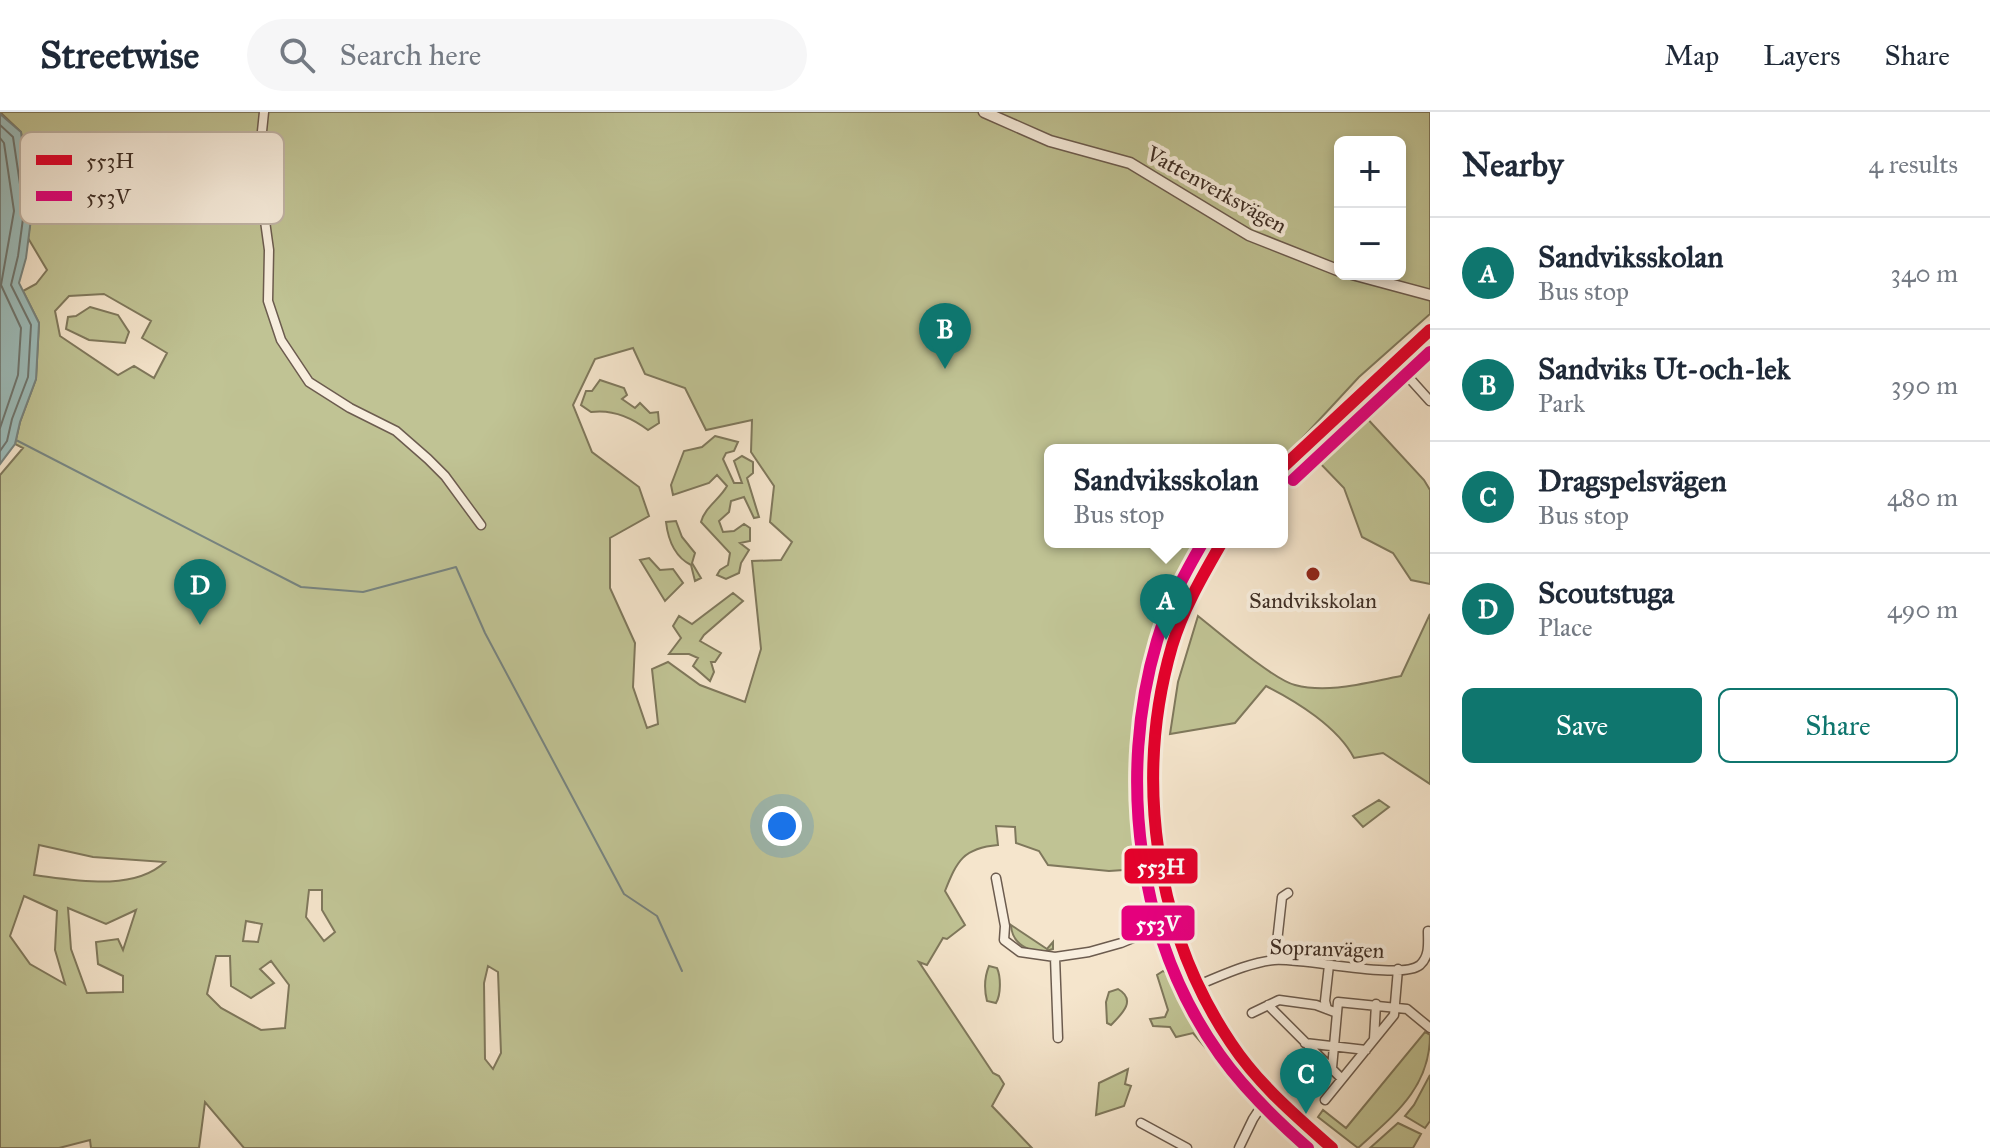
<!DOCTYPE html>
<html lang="en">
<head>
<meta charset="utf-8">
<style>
  body { margin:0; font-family:"IM FELL Great Primer",serif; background:#f6f6f7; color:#1f2937 }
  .controls { position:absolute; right:24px; top:24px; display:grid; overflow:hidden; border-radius:12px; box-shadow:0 4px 12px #0003 }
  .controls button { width:72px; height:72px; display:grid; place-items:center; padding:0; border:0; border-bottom:2px solid #e0e1e3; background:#fff; color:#1f2937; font:40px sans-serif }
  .you { position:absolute; left:782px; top:714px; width:28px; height:28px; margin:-20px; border:6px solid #fff; border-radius:50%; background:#1a73e8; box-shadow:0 0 0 12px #1a73e833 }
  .badge { display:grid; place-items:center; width:52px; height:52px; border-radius:50%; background:#0f766e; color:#fff; font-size:26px; font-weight:700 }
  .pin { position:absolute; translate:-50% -66px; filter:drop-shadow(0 2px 4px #0008) }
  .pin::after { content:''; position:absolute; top:42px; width:28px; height:24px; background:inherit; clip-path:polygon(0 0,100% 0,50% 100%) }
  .popup { position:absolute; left:1044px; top:332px; width:244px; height:104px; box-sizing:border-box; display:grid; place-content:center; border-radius:12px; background:#fff; filter:drop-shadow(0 2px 6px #0005); font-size:26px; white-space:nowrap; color:#747a83 }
  .popup b { font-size:30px; color:#1f2937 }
  .popup::after { content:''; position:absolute; left:50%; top:100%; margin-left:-16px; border:16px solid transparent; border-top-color:#fff }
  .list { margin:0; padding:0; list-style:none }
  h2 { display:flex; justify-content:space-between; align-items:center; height:104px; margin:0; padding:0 32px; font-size:34px }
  h2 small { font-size:26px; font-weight:400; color:#747a83 }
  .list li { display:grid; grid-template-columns:52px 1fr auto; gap:24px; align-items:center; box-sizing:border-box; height:112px; padding:0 32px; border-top:2px solid #e0e1e3 }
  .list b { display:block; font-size:30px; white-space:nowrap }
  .list p { margin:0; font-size:26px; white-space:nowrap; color:#747a83 }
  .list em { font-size:26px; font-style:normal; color:#747a83 }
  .actions { display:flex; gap:16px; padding:24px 32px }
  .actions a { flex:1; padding:18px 0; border:2px solid #0f766e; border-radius:12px; text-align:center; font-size:28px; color:#0f766e }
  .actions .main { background:#0f766e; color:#fff }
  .icon { flex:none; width:44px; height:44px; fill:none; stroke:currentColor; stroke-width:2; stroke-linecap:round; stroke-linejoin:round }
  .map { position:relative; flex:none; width:1430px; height:1036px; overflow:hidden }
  header { display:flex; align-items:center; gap:48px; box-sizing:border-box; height:112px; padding:0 40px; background:#fff; border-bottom:2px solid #e0e1e3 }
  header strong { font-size:38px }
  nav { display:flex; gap:44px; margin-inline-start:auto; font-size:28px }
  .search { width:560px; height:72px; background:#f6f6f7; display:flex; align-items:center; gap:20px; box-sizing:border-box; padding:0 28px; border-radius:44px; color:#747a83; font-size:30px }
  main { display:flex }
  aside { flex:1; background:#fff }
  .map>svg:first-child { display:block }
</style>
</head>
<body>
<header>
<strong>Streetwise</strong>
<div class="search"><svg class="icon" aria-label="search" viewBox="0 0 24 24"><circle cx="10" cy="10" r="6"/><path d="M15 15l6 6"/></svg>Search here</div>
<nav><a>Map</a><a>Layers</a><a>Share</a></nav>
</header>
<main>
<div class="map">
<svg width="1430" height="1036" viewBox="0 0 1430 1036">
  <rect width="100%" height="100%" fill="#f5e5cc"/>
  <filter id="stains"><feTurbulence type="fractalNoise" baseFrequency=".0025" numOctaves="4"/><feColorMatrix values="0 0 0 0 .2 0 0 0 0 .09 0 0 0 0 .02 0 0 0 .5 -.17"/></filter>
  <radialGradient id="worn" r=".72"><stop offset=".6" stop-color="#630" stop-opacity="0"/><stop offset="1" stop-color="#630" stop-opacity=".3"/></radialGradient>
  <path fill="#c0c394" stroke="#7f785c" stroke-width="2" fill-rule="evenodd" d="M 0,0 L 1430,0 L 1430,202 L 1359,265 L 1282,348 L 1282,338 L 1050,338 L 1050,430 L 1214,430 L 1183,485 L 1168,489 L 1166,513 L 1140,566 L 1146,701 L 1153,756 L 1109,759 L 1048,753 L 1039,739 L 1016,731 L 1015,715 L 996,714 L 998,733 C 963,736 957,749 945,779 L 965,813 L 947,827 L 943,826 L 927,853 L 919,850 L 993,961 L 999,964 L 1004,972 L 992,994 L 1032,1036 L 244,1036 L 205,990 L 199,1036 L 91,1036 L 90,1028 L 59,1036 L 0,1036 L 0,363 L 23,336 L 15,332 L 20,310 L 36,267 L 39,211 L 23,179 L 36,172 L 47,158 L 28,126 L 32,99 L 21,20 ZM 1340,30 L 1400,30 L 1400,162 L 1340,162 ZM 104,182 L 151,209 L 142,226 L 167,241 L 154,266 L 134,254 L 118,263 L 60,224 L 55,199 L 69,184 ZM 633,236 L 645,262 L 685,276 L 706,318 L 752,308 L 751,340 L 774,374 L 770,410 L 792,430 L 781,448 L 752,449 L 761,537 L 745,590 L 700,573 L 668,550 L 652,557 L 658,612 L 647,616 L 633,575 L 635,531 L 610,476 L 610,426 L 649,404 L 639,375 L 592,340 L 573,293 L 595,247 ZM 39,733 L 93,745 L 165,750 C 133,780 74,768 34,763 ZM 309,778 L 322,778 L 322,798 L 335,820 L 324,829 L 306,805 ZM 24,784 L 57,799 L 55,838 L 65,872 L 30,852 L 10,824 ZM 68,796 L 106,812 L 136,798 L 123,838 L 118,827 L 96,830 L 98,852 L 123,864 L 123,880 L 87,881 L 71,837 ZM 246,809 L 262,812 L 258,830 L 243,829 ZM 216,844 L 230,844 L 231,874 L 251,886 L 274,871 L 260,857 L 271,849 L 289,873 L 285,916 L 261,918 L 221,896 L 207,882 ZM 488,854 L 498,860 L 501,941 L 493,957 L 485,947 L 484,871 Z
    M 90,195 L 118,203 L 129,220 L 125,231 L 89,228 L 66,217 L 68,205 L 76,204 Z
    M 600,268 L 624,276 L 627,283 L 622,287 L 635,296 L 640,291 L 650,301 L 658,300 L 659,311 L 648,318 C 631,305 612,297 591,300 L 581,293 L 586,279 L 592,279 Z
    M 1363,302 L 1424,368 L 1430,378 L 1430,472 L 1411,468 L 1393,441 L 1362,425 L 1344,376 L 1316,347 Z
    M 715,324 L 738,330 L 734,339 L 726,341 L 723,347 L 734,371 L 742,371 L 734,349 L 742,344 L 753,350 L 753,361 L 747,366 L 759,405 L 754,406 L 744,385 L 731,389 L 729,400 L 719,409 L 723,420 L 734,419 L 744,412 L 750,416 L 750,429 L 740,431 L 749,438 L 741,451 L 739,461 L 726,467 L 717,463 L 720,458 L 728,453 L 730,441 L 701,410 C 705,395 720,387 727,374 L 717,363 L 709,371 L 673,383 L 671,373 L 684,339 L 702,335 Z
    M 676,409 L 682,425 L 695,441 L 692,451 L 701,466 L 695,469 L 691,453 C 675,445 668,427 666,410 Z
    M 649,446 L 660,458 L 673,457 L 683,471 L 665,489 L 640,448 Z
    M 733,481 L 743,489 L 704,523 L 700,529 L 721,541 L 715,550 L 711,550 L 714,560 L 710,569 L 693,554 L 698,546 L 689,542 L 669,542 L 681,526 L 673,514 L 679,504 L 692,512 Z
    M 1430,502 L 1430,672 L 1383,641 L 1354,646 C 1338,615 1296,589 1266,574 L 1235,611 L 1170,622 L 1178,570 L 1198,504 C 1218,520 1274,568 1295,573 C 1329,582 1368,570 1401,564 Z
    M 1379,688 L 1389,695 L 1363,715 L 1353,704 Z
    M 1011,813 L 1047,837 L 1053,830 L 1053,837 C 1034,844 1012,834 1011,813 Z
    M 1177,835 L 1195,880 L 1201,904 L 1208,904 L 1210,908 L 1211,930 L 1205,935 L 1193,921 L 1176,925 L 1170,915 L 1153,914 L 1150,907 L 1165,905 L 1168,898 L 1157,863 L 1163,859 L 1168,861 L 1167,854 L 1171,852 L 1167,842 Z
    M 989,854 L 997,856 C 1001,865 1001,883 996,891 L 987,889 C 984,877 984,866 989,854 Z
    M 1118,877 C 1137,888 1122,902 1111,913 L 1107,911 L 1106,890 L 1109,880 Z
    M 1425,920 L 1430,923 C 1430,976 1394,1003 1358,1036 L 1318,1005 L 1323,998 L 1346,1016 Z
    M 1128,957 L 1125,972 L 1131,974 L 1124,994 L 1096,1003 L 1099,971 Z
    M 1430,963 L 1430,1009 L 1425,1016 L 1405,1004 L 1414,993 Z
    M 1398,1011 L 1421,1022 L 1413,1036 L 1370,1036 Z"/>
  <path fill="#9dbebd" stroke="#778480" stroke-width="2" d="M 0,2 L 21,20 L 32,99 L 26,146 L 19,171 L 39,211 L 36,267 L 20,310 L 15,332 L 0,352 Z"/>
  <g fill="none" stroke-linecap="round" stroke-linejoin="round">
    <path stroke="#6e7671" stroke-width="2" d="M 0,13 L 13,25 L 24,99 L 18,144 L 11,173 L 31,213 L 28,265 L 12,307 L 7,329 L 0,339
      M 0,26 L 4,31 L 14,99 L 1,173 L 21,216 L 18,263 L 0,316"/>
    <path stroke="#778480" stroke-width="2" d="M 16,328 L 301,475 L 363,480 L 456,455 L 485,521 L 624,782 L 657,804 L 682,859"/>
    <defs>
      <path id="minor" d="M 264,0 L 258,58 L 269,138 L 268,189 L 281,228 L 309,270 L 350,296 L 396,319 L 428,347 L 445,364 L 481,413
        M 1394,249 L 1430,289
        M 996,766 L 1005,814 L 1004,828 L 1020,840 L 1055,845 L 1089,840 L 1121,831 L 1174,809
        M 1055,845 L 1058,926
        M 1275,848 L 1282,785 L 1288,781
        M 1198,873 C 1223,863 1248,851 1274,848 C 1302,845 1401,869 1420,853 C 1430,844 1428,831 1428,819
        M 1268,893 L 1342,967
        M 1327,897 L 1325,889 L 1329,853
        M 1252,901 L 1279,888 L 1316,893 L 1337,901
        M 1374,927 L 1376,892
        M 1305,931 L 1366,938
        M 1332,956 L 1338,890 L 1407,897 L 1430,916
        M 1325,988 L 1394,903 L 1398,857
        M 1141,1011 L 1187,1036
        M 1239,1036 L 1253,1007 L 1270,981"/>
      <path id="tertiary" d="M 984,0 L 1050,29 L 1130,51 L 1249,123 L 1340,159
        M 1352,162 L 1430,183
        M 1282,356 L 1430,218
        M 1222,430 C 1203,462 1183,498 1172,534 C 1133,659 1154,803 1221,916 C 1249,963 1291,1000 1332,1036"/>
    </defs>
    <use href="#minor" stroke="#6c5c4f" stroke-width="11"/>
    <use href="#tertiary" stroke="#6c5c4f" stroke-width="13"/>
    <use href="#minor" stroke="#f8eede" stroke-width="8"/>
    <use href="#tertiary" stroke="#f8eede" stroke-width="10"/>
    <defs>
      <path id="bus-1" d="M 1282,356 L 1430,218
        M 1222,430 C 1203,463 1183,497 1172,534 C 1134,665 1154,817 1231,931 C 1258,972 1296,1004 1332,1036"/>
      <path id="bus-2" d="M 1293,368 L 1430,240
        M 1203,430 C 1185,461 1167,494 1157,529 C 1117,664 1137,827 1220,943 C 1245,978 1276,1008 1308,1036"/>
    </defs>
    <use href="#bus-1" stroke="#f8eede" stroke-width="18"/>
    <use href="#bus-2" stroke="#f8eede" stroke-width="18"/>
    <use href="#bus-1" stroke="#e4002b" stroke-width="12"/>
    <use href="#bus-2" stroke="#e5007d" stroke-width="12"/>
  </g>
  <circle fill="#8f2418" stroke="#f8eede" stroke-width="3" cx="1313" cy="462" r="8"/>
  <g text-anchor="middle" stroke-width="8" stroke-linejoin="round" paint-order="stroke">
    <g font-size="22" fill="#3e2e25" stroke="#f8eede">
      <text transform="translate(1217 77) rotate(29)" y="8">Vattenverksvägen</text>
      <text transform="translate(1327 836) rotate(2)" y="8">Sopranvägen</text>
    </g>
    <g font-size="22" fill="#3e2e25" stroke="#f8eede">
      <text x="1313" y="496">Sandvikskolan</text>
    </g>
  </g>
  <rect x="20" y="20" width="264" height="92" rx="12" fill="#f8eede" stroke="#c0b4a6" stroke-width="2"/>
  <rect x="36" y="43" width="36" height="10" fill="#e4002b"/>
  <rect x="36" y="79" width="36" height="10" fill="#e5007d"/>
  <g font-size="22" fill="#3e2e25">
    <text x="86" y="56">553H</text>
    <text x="86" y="92">553V</text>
  </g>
  <g stroke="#f8eede" stroke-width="3">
    <rect x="1123" y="735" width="76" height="38" rx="8" fill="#e4002b"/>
    <rect x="1120" y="792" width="76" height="38" rx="8" fill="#e5007d"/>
  </g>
  <g font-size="22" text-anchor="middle" font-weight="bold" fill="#fff">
    <text x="1161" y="762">553H</text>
    <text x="1158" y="819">553V</text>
  </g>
  <rect width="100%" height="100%" filter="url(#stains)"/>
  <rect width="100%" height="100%" fill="url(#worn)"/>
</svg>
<div class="controls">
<button>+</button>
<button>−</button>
</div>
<div class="you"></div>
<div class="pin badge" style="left:1166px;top:528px">A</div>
<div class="popup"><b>Sandviksskolan</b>Bus stop</div>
<div class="pin badge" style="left:945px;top:257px">B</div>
<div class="pin badge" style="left:1306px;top:1002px">C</div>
<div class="pin badge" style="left:200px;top:513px">D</div>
</div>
<aside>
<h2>Nearby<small>4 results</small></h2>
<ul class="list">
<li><span class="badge">A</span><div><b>Sandviksskolan</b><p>Bus stop</p></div><em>340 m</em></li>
<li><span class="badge">B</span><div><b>Sandviks Ut-och-lek</b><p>Park</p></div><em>390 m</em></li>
<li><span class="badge">C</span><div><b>Dragspelsvägen</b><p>Bus stop</p></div><em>480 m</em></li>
<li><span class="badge">D</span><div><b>Scoutstuga</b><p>Place</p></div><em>490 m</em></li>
</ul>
<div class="actions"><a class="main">Save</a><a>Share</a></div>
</aside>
</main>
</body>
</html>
